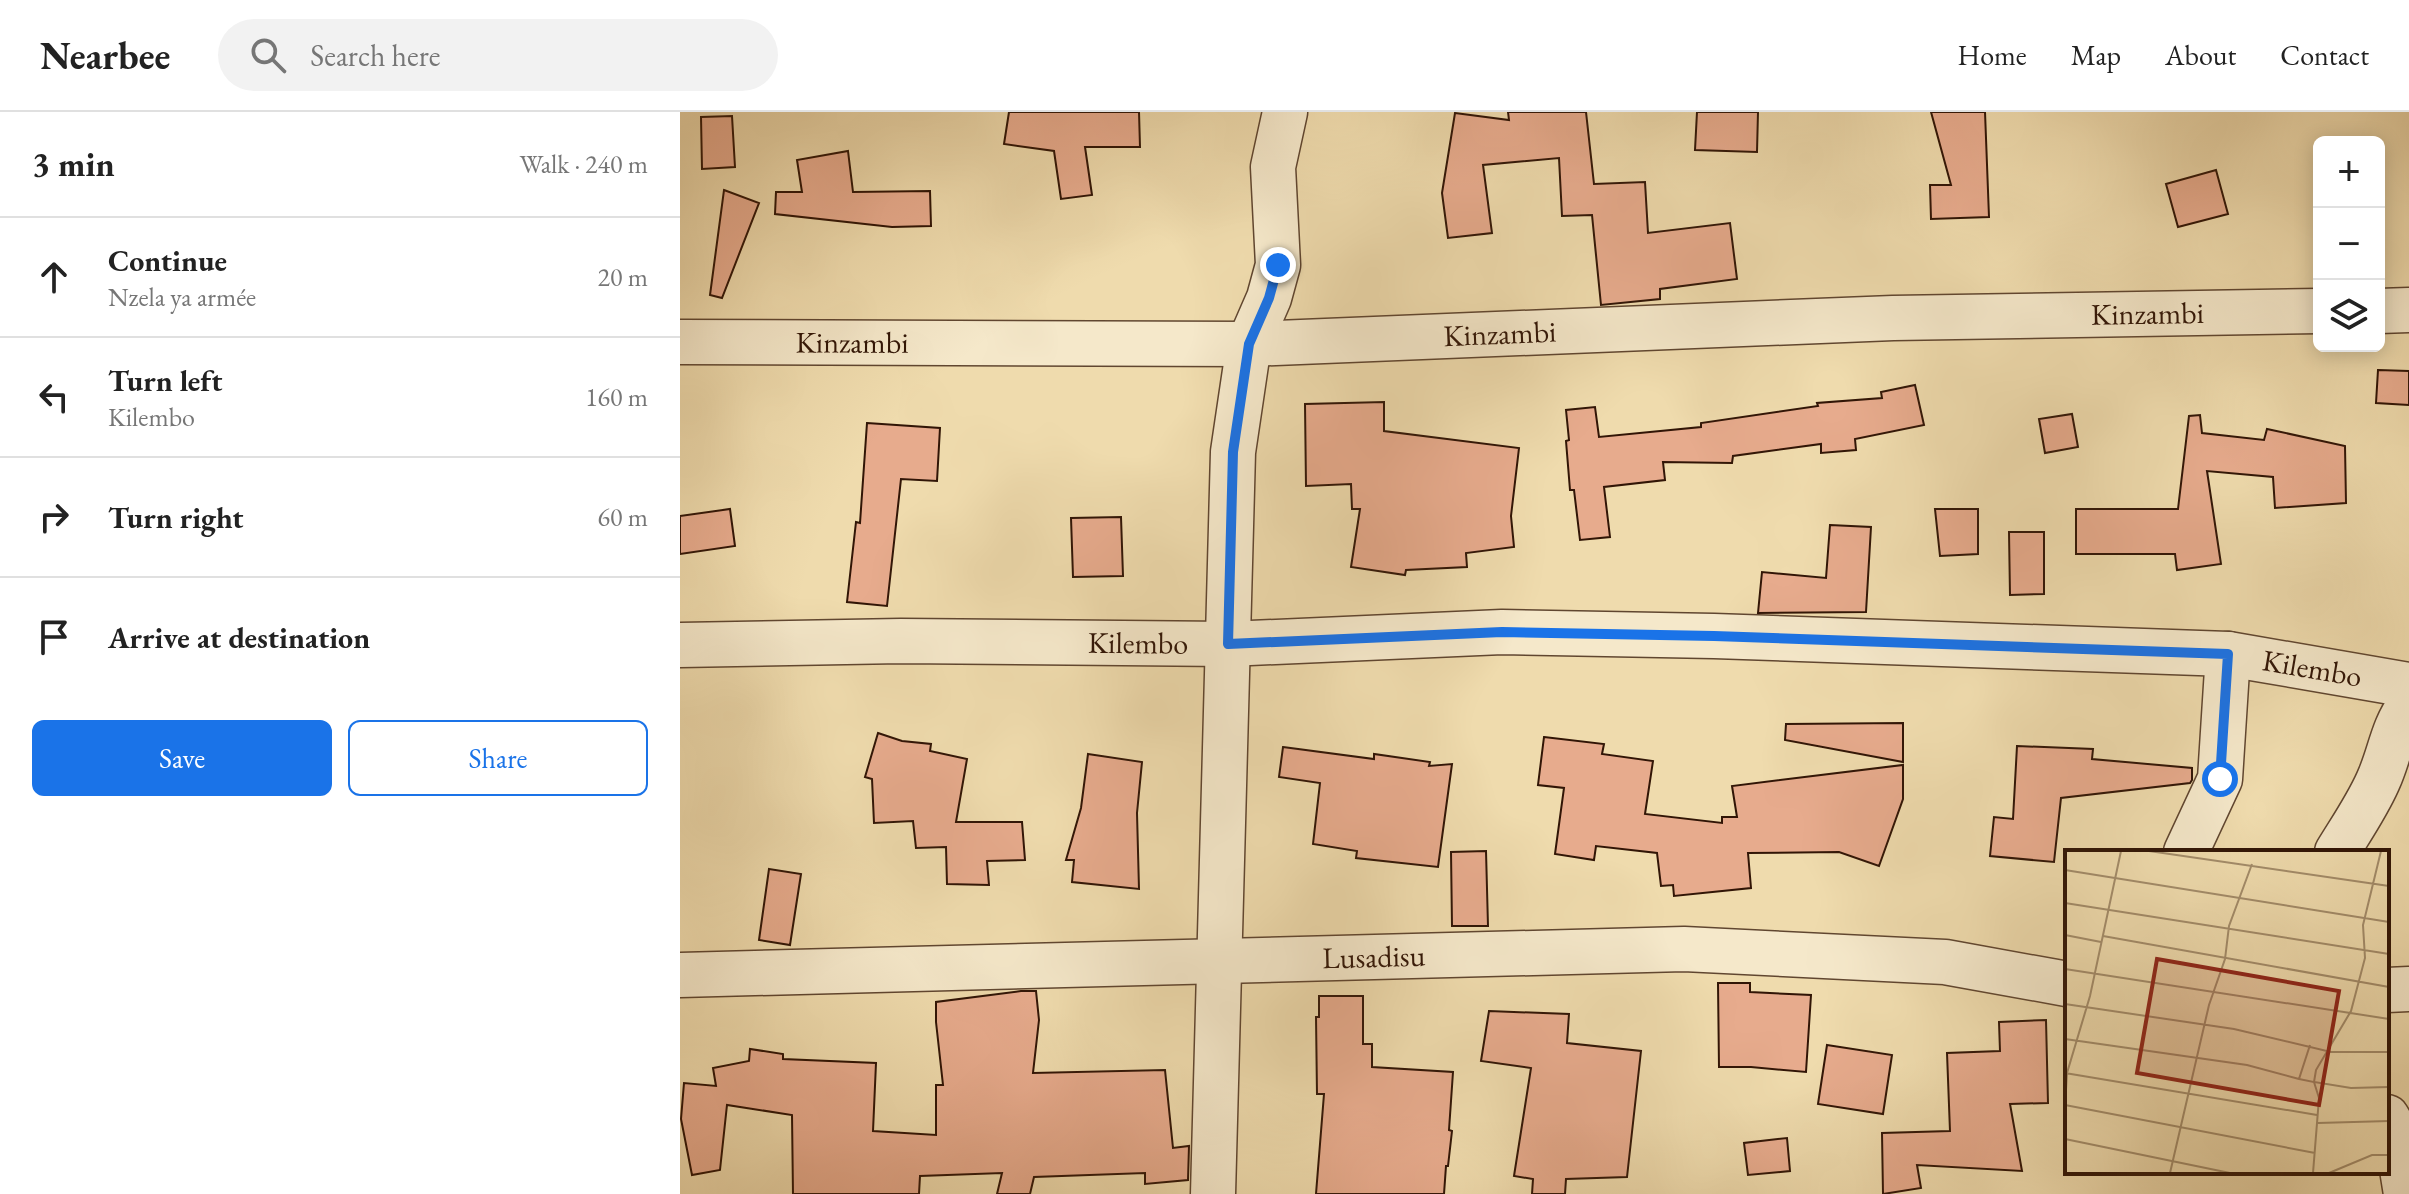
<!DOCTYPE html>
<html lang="en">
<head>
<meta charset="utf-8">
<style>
  body { margin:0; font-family:"EB Garamond",serif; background:#f2f2f2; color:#222 }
  .controls { position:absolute; right:24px; top:24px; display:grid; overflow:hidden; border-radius:12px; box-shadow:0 4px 20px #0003 }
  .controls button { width:72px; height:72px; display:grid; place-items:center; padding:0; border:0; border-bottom:2px solid #e0e0e0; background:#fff; color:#222; font:40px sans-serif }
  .stop { position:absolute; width:24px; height:24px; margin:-18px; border:6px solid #1a73e8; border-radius:50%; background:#fff }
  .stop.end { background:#1a73e8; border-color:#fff; box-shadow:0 2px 8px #0008 }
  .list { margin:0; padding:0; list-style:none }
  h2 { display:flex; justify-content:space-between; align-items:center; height:104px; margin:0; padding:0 32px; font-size:34px }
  h2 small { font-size:26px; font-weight:400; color:#767676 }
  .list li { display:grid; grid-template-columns:52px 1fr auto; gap:24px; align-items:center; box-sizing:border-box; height:120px; padding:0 32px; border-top:2px solid #e0e0e0 }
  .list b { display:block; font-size:30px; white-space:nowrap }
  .list p { margin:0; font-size:26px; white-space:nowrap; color:#767676 }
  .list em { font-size:26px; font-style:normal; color:#767676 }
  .actions { display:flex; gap:16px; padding:24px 32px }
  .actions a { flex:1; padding:18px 0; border:2px solid #1a73e8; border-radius:12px; text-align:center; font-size:28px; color:#1a73e8 }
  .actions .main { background:#1a73e8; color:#fff }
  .icon { flex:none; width:44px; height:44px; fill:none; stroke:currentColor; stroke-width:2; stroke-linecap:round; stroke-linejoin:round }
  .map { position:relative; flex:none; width:1729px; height:1082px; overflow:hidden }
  header { display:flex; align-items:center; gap:48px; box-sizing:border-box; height:112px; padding:0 40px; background:#fff; border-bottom:2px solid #e0e0e0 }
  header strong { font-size:38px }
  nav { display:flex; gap:44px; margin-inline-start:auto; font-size:28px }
  .search { width:560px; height:72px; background:#f2f2f2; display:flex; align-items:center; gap:20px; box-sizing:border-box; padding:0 28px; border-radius:44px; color:#767676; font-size:30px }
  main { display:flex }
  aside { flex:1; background:#fff }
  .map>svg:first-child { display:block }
</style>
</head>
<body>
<header>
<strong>Nearbee</strong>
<div class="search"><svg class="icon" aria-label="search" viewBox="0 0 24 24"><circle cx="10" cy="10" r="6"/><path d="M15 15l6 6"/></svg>Search here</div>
<nav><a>Home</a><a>Map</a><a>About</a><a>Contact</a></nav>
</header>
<main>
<aside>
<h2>3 min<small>Walk · 240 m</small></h2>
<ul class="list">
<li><svg class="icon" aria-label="ahead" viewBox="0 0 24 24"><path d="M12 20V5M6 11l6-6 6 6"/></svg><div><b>Continue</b><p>Nzela ya armée</p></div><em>20 m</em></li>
<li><svg class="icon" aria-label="left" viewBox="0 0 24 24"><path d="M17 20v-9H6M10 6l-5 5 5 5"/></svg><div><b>Turn left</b><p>Kilembo</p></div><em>160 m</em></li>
<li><svg class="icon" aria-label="right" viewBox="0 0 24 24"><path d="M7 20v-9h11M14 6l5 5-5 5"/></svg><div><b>Turn right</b></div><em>60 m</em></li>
<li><svg class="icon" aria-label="arrive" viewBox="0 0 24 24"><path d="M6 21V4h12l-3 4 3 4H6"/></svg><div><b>Arrive at destination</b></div></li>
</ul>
<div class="actions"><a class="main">Save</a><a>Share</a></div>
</aside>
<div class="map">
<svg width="1729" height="1082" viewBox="0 0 1729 1082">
  <rect width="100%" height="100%" fill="#efdbad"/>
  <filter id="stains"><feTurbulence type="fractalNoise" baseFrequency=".0025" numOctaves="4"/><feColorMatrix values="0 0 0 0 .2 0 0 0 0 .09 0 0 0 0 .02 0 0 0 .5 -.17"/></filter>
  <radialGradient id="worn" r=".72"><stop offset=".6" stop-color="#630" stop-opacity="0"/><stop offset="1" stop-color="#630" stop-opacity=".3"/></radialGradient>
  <path fill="#e7ab8d" stroke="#311506" stroke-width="2" d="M 329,0 L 459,0 L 460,35 L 405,35 L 412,83 L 381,87 L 374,39 L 324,32 Z
    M 828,0 L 906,0 L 914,72 L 965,70 L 968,121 L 1050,111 L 1057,167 L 980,177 L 980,187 L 921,193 L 912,103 L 882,104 L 879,46 L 803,53 L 812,121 L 768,126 L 762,81 L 775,1 L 829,8 Z
    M 1017,0 L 1078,0 L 1077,40 L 1015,38 Z
    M 1251,0 L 1305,0 L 1309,105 L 1251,107 L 1250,73 L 1271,73 Z
    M 52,4 L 55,55 L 22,57 L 21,5 Z
    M 168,39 L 173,80 L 250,79 L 251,114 L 212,115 L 95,102 L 96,80 L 122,80 L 117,48 Z
    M 1536,58 L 1548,102 L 1498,115 L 1486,72 Z
    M 44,78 L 79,91 L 42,186 L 30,183 Z
    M 1698,258 L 1729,259 L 1729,293 L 1696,291 Z
    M 1235,273 L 1244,313 L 1175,327 L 1176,338 L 1141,341 L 1141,332 L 1053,344 L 1052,351 L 983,350 L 985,368 L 924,375 L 930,425 L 900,428 L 894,378 L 890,378 L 886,329 L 889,328 L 886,298 L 915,295 L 919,325 L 1021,315 L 1021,311 L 1138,294 L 1137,291 L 1202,286 L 1201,280 Z
    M 704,290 L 704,319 L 839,336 L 831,404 L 834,435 L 786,441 L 787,455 L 726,458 L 725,463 L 671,455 L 680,397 L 672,397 L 671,372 L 626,374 L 625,292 Z
    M 1392,302 L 1398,335 L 1365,341 L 1359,307 Z
    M 1520,303 L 1522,321 L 1584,328 L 1587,317 L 1665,334 L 1666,391 L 1595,396 L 1593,365 L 1527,359 L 1541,452 L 1497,458 L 1495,442 L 1396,442 L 1396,397 L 1498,397 L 1509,304 Z
    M 187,311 L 260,316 L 257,369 L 221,367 L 207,494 L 167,490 L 176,410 L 180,411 Z
    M 50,397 L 55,434 L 0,442 L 0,404 Z
    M 1255,397 L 1298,397 L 1298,442 L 1260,444 Z
    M 441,405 L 443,464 L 393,465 L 391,406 Z
    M 1150,413 L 1191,415 L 1186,500 L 1078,501 L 1082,460 L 1146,466 Z
    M 1329,420 L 1364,420 L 1364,482 L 1330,483 Z
    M 1223,611 L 1223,650 L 1105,628 L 1106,612 Z
    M 198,621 L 222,629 L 251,632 L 250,639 L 287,647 L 276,710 L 342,710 L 345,748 L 307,749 L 309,773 L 267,772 L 266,735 L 236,736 L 233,709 L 194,711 L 192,667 L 185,665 Z
    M 864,625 L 924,632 L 922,642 L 973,649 L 965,702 L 1042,711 L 1042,705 L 1057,705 L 1052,674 L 1223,653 L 1223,687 L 1199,754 L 1159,740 L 1068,741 L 1071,776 L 994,784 L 993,773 L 981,774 L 977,741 L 916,734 L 914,748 L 875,742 L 884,676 L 858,673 Z
    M 1337,634 L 1413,637 L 1412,647 L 1512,656 L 1512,668 L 1510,671 L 1381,686 L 1374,750 L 1310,744 L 1314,705 L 1333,707 Z
    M 603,635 L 694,647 L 694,642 L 750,650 L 749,654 L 772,652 L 758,755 L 676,746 L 677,739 L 633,732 L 640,671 L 599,665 Z
    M 408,642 L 462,650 L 457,701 L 459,777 L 392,770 L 394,748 L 386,748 L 401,696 Z
    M 806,739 L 808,814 L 772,814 L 771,740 Z
    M 89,757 L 121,762 L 110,833 L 79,828 Z
    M 1038,871 L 1070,871 L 1070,880 L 1131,883 L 1126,960 L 1071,955 L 1039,955 Z
    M 341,879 L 356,879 L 359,908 L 353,961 L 485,958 L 493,1036 L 509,1034 L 508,1068 L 465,1072 L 465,1061 L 354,1065 L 350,1082 L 317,1082 L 322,1061 L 240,1064 L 239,1082 L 113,1082 L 112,1003 L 47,993 L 40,1058 L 12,1063 L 1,1007 L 4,971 L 36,974 L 33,956 L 69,949 L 70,937 L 103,942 L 103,947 L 196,951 L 193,1019 L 256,1023 L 256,973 L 263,973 L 256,910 L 256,890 Z
    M 639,884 L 683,884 L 683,932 L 692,932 L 692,955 L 773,960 L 769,1018 L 772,1019 L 768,1054 L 766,1054 L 764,1082 L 636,1082 L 644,982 L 637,982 L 636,905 L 639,905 Z
    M 809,899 L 889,902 L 887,931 L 961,939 L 947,1065 L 886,1067 L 885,1082 L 852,1082 L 853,1067 L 834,1064 L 851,956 L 801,949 Z
    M 1366,908 L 1368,991 L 1330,992 L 1342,1059 L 1237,1053 L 1241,1076 L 1203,1082 L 1202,1021 L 1270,1019 L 1267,941 L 1320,939 L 1319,910 Z
    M 1147,933 L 1212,943 L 1203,1002 L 1138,992 Z
    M 1107,1026 L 1110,1059 L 1068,1063 L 1064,1031 Z"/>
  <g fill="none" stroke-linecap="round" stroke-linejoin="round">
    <defs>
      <g id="street">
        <path d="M 1699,199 L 1729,198"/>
        <path id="s1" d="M 0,230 L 569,232 L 1213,206 L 1639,199"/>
        <path id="s2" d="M 0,533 L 221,529 L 548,532 L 822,520 L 1034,524 L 1548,542 L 1729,573"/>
        <path d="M 1506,740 L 1540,667 L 1548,542"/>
        <path d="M 1657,740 C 1671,717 1687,694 1698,669 C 1710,643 1712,617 1729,594"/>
        <path id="s3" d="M 0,863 L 1004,837 L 1265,850 L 1387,872"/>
        <path d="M 1707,878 L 1729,877"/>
        <path d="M 1707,1005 L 1716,1020 L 1726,1082"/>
        <path d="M 533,1082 L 553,340 L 569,232 L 589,186 L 598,153 L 593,55 L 605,0"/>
      </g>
    </defs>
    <use href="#street" stroke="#604630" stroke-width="47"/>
    <use href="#street" stroke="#f5e8ca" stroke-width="44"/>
  </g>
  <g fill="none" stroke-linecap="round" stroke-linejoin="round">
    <path stroke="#1a73e8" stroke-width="10" d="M 598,153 L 589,186 L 569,232 L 553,340 L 548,532 L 822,520 L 1034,524 L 1548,542 L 1540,667"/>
  </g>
  <g text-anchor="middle" stroke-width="8" stroke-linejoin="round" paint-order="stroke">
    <g font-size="30" fill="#311506" stroke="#f5e8ca">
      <text dy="10" stroke="none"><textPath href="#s1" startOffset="1468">Kinzambi</textPath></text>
      <text dy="10" stroke="none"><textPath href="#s1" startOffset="820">Kinzambi</textPath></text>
      <text dy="10" stroke="none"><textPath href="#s1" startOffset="172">Kinzambi</textPath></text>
      <text dy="10" stroke="none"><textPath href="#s2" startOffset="458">Kilembo</textPath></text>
      <text dy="10" stroke="none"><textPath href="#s2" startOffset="1634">Kilembo</textPath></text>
      <text dy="10" stroke="none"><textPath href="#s3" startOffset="694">Lusadisu</textPath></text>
    </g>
  </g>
  <g transform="translate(1385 738)">
    <rect width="324" height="324" fill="#efdbad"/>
    <path fill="none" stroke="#a38c6a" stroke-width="2" d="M 84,1 L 324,36M 316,1 L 298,75 L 300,108 L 286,161 L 251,220 L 249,232 L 286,238 L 324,237M 0,20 L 324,72M 0,53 L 324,104M 0,85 L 36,92M 38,86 L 324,137M 0,119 L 324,169M 0,154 L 169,179 L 266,202 L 324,202M 0,189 L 182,215 L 234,229M 245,195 L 234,229 L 249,232 L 254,248 L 248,323M 0,223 L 252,265M 0,255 L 250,303M 0,257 L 2,223 L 25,146 L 56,1M 253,273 L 324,271M 0,289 L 165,323M 105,323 L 144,155 L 160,109 L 164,76 L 187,14M 264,323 L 307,305 L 324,305"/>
    <path fill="#8f2418" fill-opacity="0.15" stroke="#8f2418" stroke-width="4" d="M 92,109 L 274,141 L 254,255 L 72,223 Z"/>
    <rect width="324" height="324" fill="none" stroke="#311506" stroke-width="4"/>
  </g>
  <rect width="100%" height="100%" filter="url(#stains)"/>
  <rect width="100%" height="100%" fill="url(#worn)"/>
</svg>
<div class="controls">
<button>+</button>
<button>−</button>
<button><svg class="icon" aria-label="layers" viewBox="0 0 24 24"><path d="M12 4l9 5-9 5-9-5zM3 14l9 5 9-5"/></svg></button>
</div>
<div class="stop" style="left:1540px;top:667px"></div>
<div class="stop end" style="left:598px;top:153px"></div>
</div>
</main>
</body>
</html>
